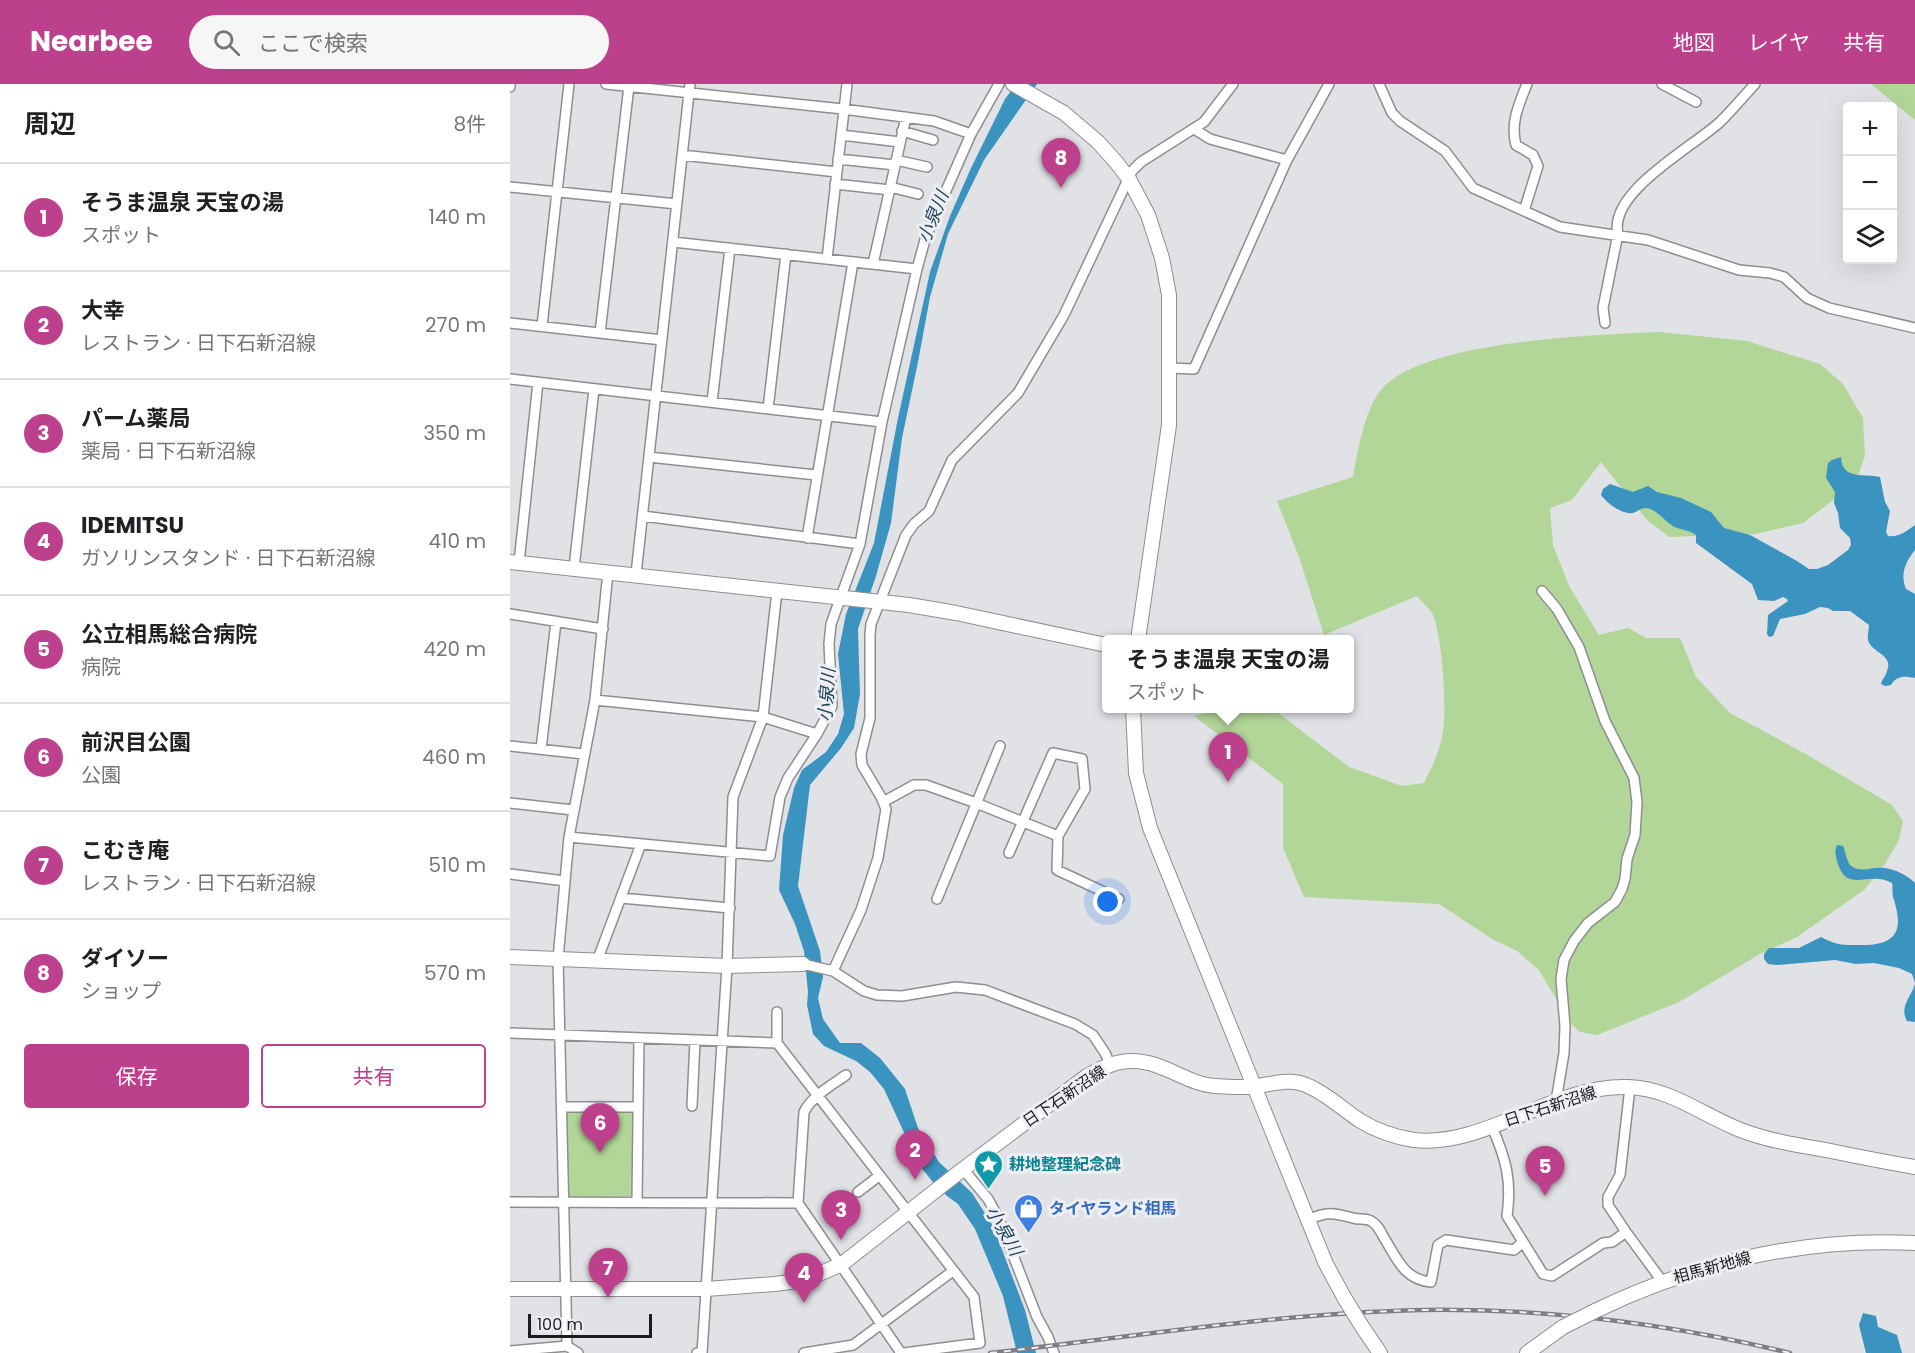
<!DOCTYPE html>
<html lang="ja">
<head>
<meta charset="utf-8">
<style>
  body { margin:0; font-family:Poppins,"Noto Sans JP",sans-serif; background:#f6f6f6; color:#202124 }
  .controls { position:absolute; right:18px; top:18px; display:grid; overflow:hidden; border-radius:6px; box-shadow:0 6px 24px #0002 }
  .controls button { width:54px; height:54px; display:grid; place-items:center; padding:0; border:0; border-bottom:2px solid #e0e0e0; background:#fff; color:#202124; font:30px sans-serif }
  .scale { position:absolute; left:18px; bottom:15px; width:124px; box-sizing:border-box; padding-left:6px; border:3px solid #1c1c1e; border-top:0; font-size:16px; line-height:21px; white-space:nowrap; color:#1c1c1e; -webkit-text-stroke:4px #eeeff4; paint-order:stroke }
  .you { position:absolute; left:598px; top:818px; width:21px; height:21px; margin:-15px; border:4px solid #fff; border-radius:50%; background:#1a73e8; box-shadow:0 0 0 9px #1a73e833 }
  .badge { display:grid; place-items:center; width:39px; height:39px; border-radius:50%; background:#bd408d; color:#fff; font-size:20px; font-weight:700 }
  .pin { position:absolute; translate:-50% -50px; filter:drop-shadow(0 2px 3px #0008) }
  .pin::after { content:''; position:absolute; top:32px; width:21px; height:18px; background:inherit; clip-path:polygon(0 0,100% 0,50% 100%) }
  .popup { position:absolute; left:592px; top:551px; width:252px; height:78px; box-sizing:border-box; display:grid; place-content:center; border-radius:6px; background:#fff; filter:drop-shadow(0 2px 4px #0005); font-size:20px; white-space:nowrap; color:#757577 }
  .popup b { font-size:22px; color:#202124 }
  .popup::after { content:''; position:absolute; left:50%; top:100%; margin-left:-12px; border:12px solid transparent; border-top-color:#fff }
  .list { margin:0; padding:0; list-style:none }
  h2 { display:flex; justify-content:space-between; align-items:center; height:78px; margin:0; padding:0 24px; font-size:26px }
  h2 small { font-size:20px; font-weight:400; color:#757577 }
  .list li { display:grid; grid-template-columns:39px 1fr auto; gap:18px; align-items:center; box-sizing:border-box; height:108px; padding:0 24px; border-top:2px solid #e0e0e0 }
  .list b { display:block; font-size:22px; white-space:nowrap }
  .list p { margin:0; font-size:20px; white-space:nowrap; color:#757577 }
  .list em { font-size:20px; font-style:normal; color:#757577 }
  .actions { display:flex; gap:12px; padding:18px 24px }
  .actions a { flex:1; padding:14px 0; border:2px solid #bd408d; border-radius:6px; text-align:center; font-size:21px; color:#bd408d }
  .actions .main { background:#bd408d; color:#fff }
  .icon { flex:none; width:33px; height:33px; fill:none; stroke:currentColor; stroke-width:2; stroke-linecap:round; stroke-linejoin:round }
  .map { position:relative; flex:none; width:1405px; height:1269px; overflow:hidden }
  header { display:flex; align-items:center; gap:36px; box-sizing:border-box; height:84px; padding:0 30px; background:#bd408d; color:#fff }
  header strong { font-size:28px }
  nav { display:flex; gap:33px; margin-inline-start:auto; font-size:21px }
  .search { width:420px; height:54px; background:#f6f6f6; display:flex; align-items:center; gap:15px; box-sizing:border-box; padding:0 21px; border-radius:33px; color:#757577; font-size:22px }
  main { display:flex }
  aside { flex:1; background:#fff }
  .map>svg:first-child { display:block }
</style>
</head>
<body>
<header>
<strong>Nearbee</strong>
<div class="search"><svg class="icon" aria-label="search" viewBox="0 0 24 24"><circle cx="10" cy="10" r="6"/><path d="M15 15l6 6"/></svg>ここで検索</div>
<nav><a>地図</a><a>レイヤ</a><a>共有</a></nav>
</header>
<main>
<aside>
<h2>周辺<small>8件</small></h2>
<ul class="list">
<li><span class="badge">1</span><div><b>そうま温泉 天宝の湯</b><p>スポット</p></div><em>140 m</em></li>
<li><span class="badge">2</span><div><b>大幸</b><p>レストラン · 日下石新沼線</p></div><em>270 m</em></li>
<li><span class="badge">3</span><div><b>パーム薬局</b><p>薬局 · 日下石新沼線</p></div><em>350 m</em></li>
<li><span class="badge">4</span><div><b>IDEMITSU</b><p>ガソリンスタンド · 日下石新沼線</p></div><em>410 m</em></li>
<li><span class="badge">5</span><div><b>公立相馬総合病院</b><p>病院</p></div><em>420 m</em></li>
<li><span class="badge">6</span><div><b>前沢目公園</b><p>公園</p></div><em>460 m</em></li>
<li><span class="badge">7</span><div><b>こむき庵</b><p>レストラン · 日下石新沼線</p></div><em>510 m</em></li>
<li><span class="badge">8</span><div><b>ダイソー</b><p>ショップ</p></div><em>570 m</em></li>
</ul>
<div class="actions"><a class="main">保存</a><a>共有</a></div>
</aside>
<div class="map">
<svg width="1405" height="1269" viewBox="0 0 1405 1269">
  <rect width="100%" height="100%" fill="#e1e2e6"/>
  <path fill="#b2d598" d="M 1361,0 L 1405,0 L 1405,36 Z
    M 1149,248 L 1237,257 L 1310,280 L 1333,300 L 1353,334 L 1355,372 L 1345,400 L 1293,439 L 1245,450 L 1159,453 L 1136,435 L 1091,378 L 1062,416 L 1040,424 L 1043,461 L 1059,502 L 1089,551 L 1118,544 L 1136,554 L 1170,554 L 1186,593 L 1220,629 L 1294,669 L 1382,721 L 1393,737 L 1389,756 L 1373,783 L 1354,806 L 1287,853 L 1250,870 L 1169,918 L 1087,951 L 1070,948 L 1061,940 L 1029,886 L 1007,867 L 982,855 L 929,820 L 794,813 L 773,764 L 773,700 L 684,632 L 707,625 L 763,625 L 839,683 L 892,702 L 914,699 C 922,683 931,665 933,647 C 937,626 932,547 922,529 C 918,523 911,517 907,512 L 814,551 L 789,473 L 767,417 L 843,393 C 847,369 855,325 871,306 C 912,256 1085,251 1149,248 Z
    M 59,1026 L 122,1026 L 125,1029 L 124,1108 L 123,1112 L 60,1113 L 57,1110 L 55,1030 Z"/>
  <path fill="#3b93bf" d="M 506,0 L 527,0 L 474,76 L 438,150 L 420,213 L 408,278 L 392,354 L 381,439 L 366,492 L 348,545 L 350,610 L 344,644 L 331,664 L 300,701 L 288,802 L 310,867 L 313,893 L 308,914 L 313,935 L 330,959 L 351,959 L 370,974 L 395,1005 L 408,1044 L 429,1078 L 462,1109 L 483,1142 L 515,1226 L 526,1269 L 507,1269 L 493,1212 L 465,1145 L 448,1120 L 437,1112 L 422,1097 L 402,1072 L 398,1057 L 374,1005 L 360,988 L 346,977 L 314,962 L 303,950 L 297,921 L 298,908 L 294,867 L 285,840 L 269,806 L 273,751 L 284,704 L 292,686 L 316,668 L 328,650 L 334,630 L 328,570 L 336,530 L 364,459 L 388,334 L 420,188 L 440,132 L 461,84 L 495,15 Z
    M 1331,373 C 1332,397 1355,389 1370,393 L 1375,418 L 1380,427 L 1376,448 L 1378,452 C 1387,454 1397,447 1405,441 L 1405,466 C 1395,478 1390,491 1396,505 L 1405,510 L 1405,594 C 1395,592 1387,591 1381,601 L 1375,602 L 1371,600 C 1372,595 1376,592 1377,587 C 1384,570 1361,569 1358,556 C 1357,552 1359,545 1359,541 L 1340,527 L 1323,527 L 1318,524 L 1310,523 L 1295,530 L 1270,535 L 1263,552 L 1259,553 L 1257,550 L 1258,531 L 1278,517 L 1277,515 L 1273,513 L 1264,517 L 1248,516 L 1242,500 L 1186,459 L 1186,451 C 1178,445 1167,446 1160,440 C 1153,435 1146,425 1136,424 C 1131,424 1128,427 1123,429 C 1112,431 1097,419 1091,411 L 1093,405 L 1100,400 L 1123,408 L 1138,402 L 1147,408 L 1171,414 L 1201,428 L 1214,444 L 1240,451 L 1287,477 L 1299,485 L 1307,485 L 1318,481 L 1338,466 L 1341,461 L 1340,454 L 1330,444 L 1328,429 L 1324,419 L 1325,408 L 1316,394 L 1318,379 L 1322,376 Z
    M 1327,761 L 1333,762 C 1335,767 1337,777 1340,781 C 1349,790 1364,782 1374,784 C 1385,785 1397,791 1405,799 L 1405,899 L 1402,890 L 1389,884 L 1364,879 L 1346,880 L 1325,876 L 1267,881 L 1258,880 L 1254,875 L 1254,870 L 1259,864 L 1289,864 L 1311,853 C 1328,862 1333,861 1352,861 C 1388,861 1394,845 1383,813 C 1382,808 1383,804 1382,799 C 1359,786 1338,810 1328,780 C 1326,773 1324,768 1327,761 Z
    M 1405,900 L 1405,938 L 1397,937 C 1389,923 1401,913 1405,900 Z
    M 1353,1229 L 1366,1232 L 1368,1243 L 1387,1251 L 1392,1269 L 1356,1269 L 1349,1241 Z"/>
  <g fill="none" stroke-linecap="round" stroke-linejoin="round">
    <defs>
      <path id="street" d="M 96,0 L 333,25 L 424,37 L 461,50
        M 869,0 L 882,29 L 890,37 L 935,67 L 963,104 L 1050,143 L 1138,156 L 1229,186 L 1260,189 L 1274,193 L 1297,214 L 1319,224 L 1405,244
        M 1152,0 L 1186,18
        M 0,3 L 0,0
        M 684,45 L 700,55 L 777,76
        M 392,47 L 423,56
        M 331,51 L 390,58
        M 172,71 L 327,88
        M 328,75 L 385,81
        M 386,76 L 417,83
        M 325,100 L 380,106
        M 0,103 L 167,120
        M 380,103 L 408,110
        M 1014,127 L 1028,82 L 1023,71 L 1006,61 C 1000,39 1009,20 1017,0
        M 163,158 L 407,185
        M 317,175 L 337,0
        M 363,180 L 396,33
        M 0,239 L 152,256
        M 1095,239 L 1093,224 L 1108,150 C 1098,108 1183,63 1210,38 C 1222,26 1233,13 1245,0
        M 32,242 L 59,0
        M 90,249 L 119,2
        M 659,284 L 684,285 L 777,76 L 819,0
        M 0,295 L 372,338
        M 202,318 L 220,164
        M 258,325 L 276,170
        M 139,373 L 306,391
        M 133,432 L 350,460
        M 297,454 L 343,178
        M 9,479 L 28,298
        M 64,484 L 84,305
        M 126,490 L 180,0
        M 1032,507 L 1047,525 L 1069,563 L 1095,637 L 1124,694 L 1127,718 L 1125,751 L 1117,775 L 1115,795 L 1112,805 L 1105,818 L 1078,839 L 1064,857 L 1054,876 L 1051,895 L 1055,942 L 1054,969 L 1046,1017
        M 0,530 L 93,545
        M 85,616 L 253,633 L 307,650
        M 0,662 L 74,670
        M 31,665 L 46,538
        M 373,718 L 404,701 L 416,701 L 466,719 L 548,752
        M 0,719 L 63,726
        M 59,753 L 260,772 L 270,713 L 278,694 L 307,650 L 322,622 L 319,560 L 321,540 L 350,460 L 372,338 L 407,185 L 416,152 L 461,50 L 489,0
        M 499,769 L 543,669 L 572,675 L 575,705 L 548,752 L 547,786 L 609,815
        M 0,790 L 55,797
        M 111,814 L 220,824
        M 427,815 L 490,662
        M 87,877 L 131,760
        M 293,880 L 323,887 L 351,826 L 368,774 L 376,725 L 371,713 L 352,681 L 351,670 L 360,634 L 360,551 L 361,540 L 396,451 L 404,440 L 419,427 L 442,376 L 508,309 L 554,231 L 622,87 L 631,78 L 694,38 L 723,0
        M 323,887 L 354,907 L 367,911 L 392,912 L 446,903 L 475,906 L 565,940 L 583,951 L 595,969 L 600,980
        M 0,949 L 267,959 L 464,1213 L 470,1259 L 394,1269
        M 267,959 L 267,928
        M 182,1022 L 185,956
        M 52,1023 L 128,1023
        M 981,1041 C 996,1074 1002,1097 997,1132 L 1033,1190 L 1042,1192 L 1093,1159 L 1102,1158 L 1116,1148 L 1152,1197
        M 453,1085 L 478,1115 L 489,1135 L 527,1233 L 538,1253 L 544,1269
        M 348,1108 L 369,1092
        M 0,1118 L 288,1119 L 391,1269
        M 127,1118 L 129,954
        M 288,1119 L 294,1028 C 302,1012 322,1001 336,991
        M 798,1136 C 816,1127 824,1129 843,1134 C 849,1136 856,1134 861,1137 C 867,1140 870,1146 873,1152 C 886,1173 894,1196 921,1198 L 928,1161 L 936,1156 L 1004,1166 L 1012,1159
        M 1116,1148 L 1098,1121 L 1098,1113 L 1110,1091 L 1120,1003
        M 57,1262 L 48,875 L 59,753 L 85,616 L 98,488
        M 0,1267 L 57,1262 L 68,1269
        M 187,1269 L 192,1269 L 217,882 L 223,713 L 253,633 L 267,507
        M 294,1269 L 343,1261 L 443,1187"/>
      <path id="secondary" d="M 503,0 L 554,29 L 588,58 L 606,78 L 619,95 L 638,131 L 652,174 L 659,211 L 659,341 L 628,556
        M 0,478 L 399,521 L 446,529 L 596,561
        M 623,624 L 626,689 L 640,744 L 798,1136 L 816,1180 L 835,1215
        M 0,873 L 217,882 L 293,880
        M 0,1205 L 196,1205 L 265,1200 L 295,1196 L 332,1180 L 448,1089 L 577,992 C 592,984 607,976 624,977 C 655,978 678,1001 706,1002 C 719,1003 734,1004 747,1002 C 762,1000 781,994 796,1001 C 816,1009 831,1024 849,1036 C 865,1046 884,1053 904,1056 C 975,1064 1045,1000 1118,1003 C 1159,1004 1191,1030 1228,1045 C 1255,1056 1286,1061 1316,1066 C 1345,1072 1375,1078 1405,1083
        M 1085,1227 C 1184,1179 1294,1153 1405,1159
        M 853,1244 L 870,1269
        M 1017,1269 L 1053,1243"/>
    </defs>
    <use href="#street" stroke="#8e8e92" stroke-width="12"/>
    <use href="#secondary" stroke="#8e8e92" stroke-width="16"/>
    <use href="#street" stroke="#fff" stroke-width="9"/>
    <use href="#secondary" stroke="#fff" stroke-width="14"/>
    <defs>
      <path id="rail" d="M 480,1269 C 623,1253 768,1229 912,1226 C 1035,1224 1161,1240 1280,1269"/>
    </defs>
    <use href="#rail" stroke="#7d7e81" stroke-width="4.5"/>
    <use href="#rail" stroke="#eeeff4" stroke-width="2" stroke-dasharray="7" stroke-linecap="butt"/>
    <defs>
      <path id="secondary-bridge" d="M 835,1215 L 853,1244
        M 1053,1243 L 1085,1227"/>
    </defs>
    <use href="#secondary-bridge" stroke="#8e8e92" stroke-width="16" stroke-linecap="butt"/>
    <use href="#secondary-bridge" stroke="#fff" stroke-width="14"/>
  </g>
  <defs>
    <symbol id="sight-pin" viewBox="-11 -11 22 30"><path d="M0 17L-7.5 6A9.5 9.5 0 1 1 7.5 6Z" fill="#0f9aa8" stroke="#eeeff4"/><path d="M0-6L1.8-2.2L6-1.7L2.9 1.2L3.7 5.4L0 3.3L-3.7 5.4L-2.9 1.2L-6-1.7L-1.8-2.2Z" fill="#fff"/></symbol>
    <symbol id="shop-pin" viewBox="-11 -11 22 30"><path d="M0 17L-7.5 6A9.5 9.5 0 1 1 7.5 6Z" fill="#3f7fe0" stroke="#eeeff4"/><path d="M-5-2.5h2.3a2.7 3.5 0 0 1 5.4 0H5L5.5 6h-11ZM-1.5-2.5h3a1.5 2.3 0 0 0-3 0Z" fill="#fff"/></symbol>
  </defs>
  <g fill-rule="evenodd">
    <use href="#sight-pin" x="462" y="1064" width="33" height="45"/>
    <use href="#shop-pin" x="502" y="1108" width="33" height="45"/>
  </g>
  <g text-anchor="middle" stroke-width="6" stroke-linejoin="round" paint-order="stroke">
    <g font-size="16" fill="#1c1c1e" stroke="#eeeff4">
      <text transform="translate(554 1012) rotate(-34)" y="6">日下石新沼線</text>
      <text transform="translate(1040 1022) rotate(-18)" y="6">日下石新沼線</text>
      <text transform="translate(1202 1183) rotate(-15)" y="6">相馬新地線</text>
    </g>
    <g font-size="16" font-weight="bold" fill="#0d838f" stroke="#eeeff4" text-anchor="start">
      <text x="499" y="1086">耕地整理紀念碑</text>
    </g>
    <g font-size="16" font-weight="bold" fill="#366cbe" stroke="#eeeff4" text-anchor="start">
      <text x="539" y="1130">タイヤランド相馬</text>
    </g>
    <g font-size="18" font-style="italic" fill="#1a3f53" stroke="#eeeff4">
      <text transform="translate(423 133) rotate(-68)" y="6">小泉川</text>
      <text transform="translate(317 611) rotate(-86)" y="6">小泉川</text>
      <text transform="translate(494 1147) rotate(60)" y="6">小泉川</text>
    </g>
  </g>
</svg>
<div class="controls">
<button>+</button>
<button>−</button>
<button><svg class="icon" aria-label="layers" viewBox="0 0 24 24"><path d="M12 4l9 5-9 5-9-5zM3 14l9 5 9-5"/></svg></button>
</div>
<div class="scale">100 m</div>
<div class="you"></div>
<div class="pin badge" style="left:718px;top:698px">1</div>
<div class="popup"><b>そうま温泉 天宝の湯</b>スポット</div>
<div class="pin badge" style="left:405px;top:1096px">2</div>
<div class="pin badge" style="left:331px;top:1156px">3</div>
<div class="pin badge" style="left:294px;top:1219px">4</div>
<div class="pin badge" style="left:1035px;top:1112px">5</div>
<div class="pin badge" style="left:90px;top:1069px">6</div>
<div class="pin badge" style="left:98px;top:1214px">7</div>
<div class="pin badge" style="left:551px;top:104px">8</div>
</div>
</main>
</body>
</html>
